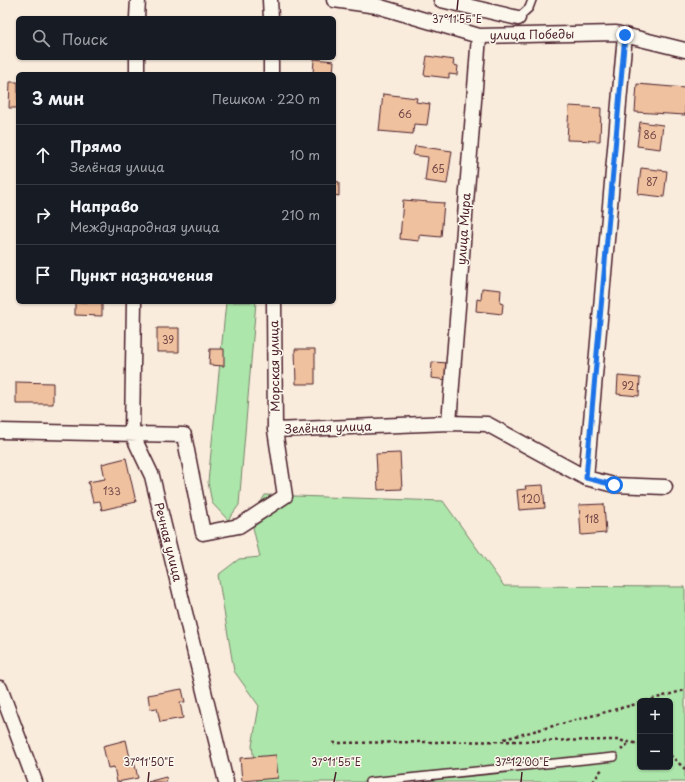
<!DOCTYPE html>
<html lang="ru">
<head>
<meta charset="utf-8">
<style>
  body { margin:0; font-family:"Playpen Sans",sans-serif; background:#242831; color:#f1f3f6 }
  .controls { position:absolute; right:12px; bottom:12px; display:grid; overflow:hidden; border-radius:6px; box-shadow:0 1px 3px #0004 }
  .controls button { width:36px; height:36px; display:grid; place-items:center; padding:0; border:0; border-bottom:1px solid #363941; background:#171b24; color:#f1f3f6; font:20px sans-serif }
  .stop { position:absolute; width:12px; height:12px; margin:-9px; border:3px solid #1a73e8; border-radius:50%; background:#fff }
  .stop.end { background:#1a73e8; border-color:#fff; box-shadow:0 1px 4px #0008 }
  .list { margin:0; padding:0; list-style:none }
  h2 { display:flex; justify-content:space-between; align-items:center; height:52px; margin:0; padding:0 16px; font-size:17px }
  h2 small { font-size:13px; font-weight:400; color:#9ea1a6 }
  .list li { display:grid; grid-template-columns:26px 1fr auto; gap:12px; align-items:center; box-sizing:border-box; height:60px; padding:0 16px; border-top:1px solid #363941 }
  .list b { display:block; font-size:15px; white-space:nowrap }
  .list p { margin:0; font-size:13px; white-space:nowrap; color:#9ea1a6 }
  .list em { font-size:13px; font-style:normal; color:#9ea1a6 }
  .icon { flex:none; width:22px; height:22px; fill:none; stroke:currentColor; stroke-width:2; stroke-linecap:round; stroke-linejoin:round }
  .map { position:relative; flex:none; width:685px; height:782px; overflow:hidden }
  .search { position:absolute; background:#171b24; box-shadow:0 1px 3px #0004; left:16px; top:16px; width:320px; height:44px; display:flex; align-items:center; gap:10px; box-sizing:border-box; padding:0 14px; border-radius:6px; color:#9ea1a6; font-size:15px }
  .panel { position:absolute; background:#171b24; box-shadow:0 1px 3px #0004; left:16px; top:72px; width:320px; height:232px; border-radius:6px }
  .map>svg:first-child { display:block }
</style>
</head>
<body>
<div class="map">
<svg width="685" height="782" viewBox="0 0 685 782">
  <rect width="100%" height="100%" fill="#f9ecdd"/>
  <filter id="ink" filterUnits="userSpaceOnUse"><feTurbulence type="fractalNoise" baseFrequency=".025" numOctaves="2"/><feDisplacementMap in="SourceGraphic" scale="8" xChannelSelector="R" yChannelSelector="G"/><feConvolveMatrix kernelMatrix="1 2 1 2 8 2 1 2 1" color-interpolation-filters="sRGB"/></filter>
  <g filter="url(#ink)">
    <path fill="#ace6aa" stroke="#7b826a" fill-rule="evenodd" d="M 226,302 L 256,302 L 239,505 L 228,520 L 212,503 L 208,482 Z
      M 265,495 L 443,501 L 504,586 L 685,587 L 685,782 L 257,782 L 252,746 L 259,706 L 234,671 L 218,575 L 239,559 L 260,557 L 251,519 ZM 640,701 L 670,701 L 670,767 L 640,767 Z"/>
    <path fill="#efc19f" stroke="#4a1f2b" d="M 427,56 L 454,60 L 453,65 L 458,66 L 457,75 L 449,74 L 449,78 L 424,75 Z
      M 314,59 L 334,61 L 333,74 L 313,74 Z
      M 10,82 L 18,82 L 18,108 L 9,108 Z
      M 637,84 L 685,88 L 685,115 L 635,112 Z
      M 383,94 L 417,98 L 416,102 L 430,104 L 427,125 L 414,124 L 413,134 L 379,131 Z
      M 569,106 L 601,108 L 600,141 L 567,140 Z
      M 640,122 L 663,125 L 660,149 L 637,146 Z
      M 415,146 L 452,151 L 447,184 L 425,181 L 428,157 L 413,155 Z
      M 641,168 L 667,171 L 664,197 L 638,194 Z
      M 334,181 L 339,182 L 339,196 L 334,195 Z
      M 403,200 L 444,203 L 441,237 L 419,235 L 419,241 L 400,239 Z
      M 482,288 L 501,290 L 500,303 L 503,304 L 502,314 L 476,311 L 477,299 L 481,300 Z
      M 75,302 L 102,302 L 102,316 L 75,315 Z
      M 157,328 L 179,328 L 179,352 L 157,352 Z
      M 210,349 L 224,349 L 224,366 L 209,365 Z
      M 295,349 L 315,349 L 315,384 L 296,384 Z
      M 432,362 L 449,363 L 448,380 L 431,378 Z
      M 618,376 L 640,378 L 639,396 L 617,394 Z
      M 16,382 L 53,383 L 53,404 L 16,404 Z
      M 400,453 L 402,489 L 378,490 L 376,454 Z
      M 126,458 L 136,502 L 102,510 L 100,501 L 93,502 L 88,482 L 105,479 L 102,464 Z
      M 543,485 L 545,508 L 519,510 L 517,490 L 526,489 L 525,486 Z
      M 604,504 L 606,533 L 581,535 L 579,505 Z
      M 182,689 L 185,702 L 180,702 L 183,718 L 160,722 L 157,708 L 150,709 L 148,695 Z
      M 126,740 L 131,762 L 134,761 L 138,778 L 117,782 L 114,767 L 108,768 L 103,746 Z
      M 276,755 L 278,778 L 242,781 L 240,758 Z
      M 166,777 L 167,782 L 147,782 Z"/>
    <g fill="none" stroke-linecap="round" stroke-linejoin="round">
      <defs>
        <path id="lane" d="M 518,18 L 529,8 L 532,0
          M 369,782 L 614,757"/>
        <path id="street" d="M 270,0 L 271,18
          M 334,0 L 377,6 L 479,36 L 616,33 L 685,50
          M 441,0 L 518,18
          M 137,18 L 138,0
          M 271,58 L 271,74
          M 137,74 L 137,58
          M 134,302 L 132,434 L 152,476 L 226,782
          M 274,302 L 275,430
          M 449,423 L 479,36
          M 0,431 L 184,435 L 203,533 L 239,526 L 285,496 L 275,430 L 449,423 L 487,424 L 586,478 L 614,485 L 665,487
          M 586,478 L 625,35
          M 0,688 L 35,782"/>
      </defs>
      <use href="#lane" stroke="#4a1f2b" stroke-width="10"/>
      <use href="#street" stroke="#4a1f2b" stroke-width="17"/>
      <path stroke="#4a1f2b" stroke-width="2.5" stroke-dasharray="3 3" stroke-linecap="butt" d="M 646,701 L 685,690
        M 504,739 L 640,703
        M 333,743 L 617,740 L 640,744
        M 621,750 L 630,742
        M 670,755 L 685,769
        M 593,782 L 602,769"/>
      <use href="#lane" stroke="#fbf7ec" stroke-width="7"/>
      <use href="#street" stroke="#fbf7ec" stroke-width="14"/>
    </g>
  </g>
  <g fill="none" stroke-linecap="round" stroke-linejoin="round" filter="url(#ink)">
    <path stroke="#1a73e8" stroke-width="5" d="M 614,485 L 586,478 L 625,35"/>
  </g>
  <path fill="none" stroke="#4a1f2b" stroke-width="1.5" d="M 457,10 L 458,0M 148,782 L 149,772M 334,782 L 336,772M 521,782 L 522,772"/>
  <g text-anchor="middle" stroke-width="3" stroke-linejoin="round" paint-order="stroke">
    <g font-size="10" fill="#734848">
      <text x="405" y="118">66</text>
      <text x="650" y="139">86</text>
      <text x="438" y="173">65</text>
      <text x="652" y="186">87</text>
      <text x="168" y="344">39</text>
      <text x="628" y="390">92</text>
      <text x="112" y="495">133</text>
      <text x="531" y="503">120</text>
      <text x="592" y="523">118</text>
    </g>
    <g font-size="12" fill="#4a1f2b" stroke="#fbf7ec">
      <text transform="translate(532 35) rotate(-1)" y="4">улица Победы</text>
      <text transform="translate(464 229) rotate(-86)" y="4">улица Мира</text>
      <text transform="translate(275 366) rotate(-91)" y="4">Морская улица</text>
      <text transform="translate(328 428) rotate(-2)" y="4">Зелёная улица</text>
      <text transform="translate(168 542) rotate(76)" y="4">Речная улица</text>
    </g>
  </g>
  <g font-size="10" text-anchor="middle" fill="#4a1f2b" stroke="#fbf7ec" stroke-width="3" stroke-linejoin="round" paint-order="stroke">
    <text x="457" y="23">37°11'55"E</text>
    <text x="149" y="766">37°11'50"E</text>
    <text x="336" y="766">37°11'55"E</text>
    <text x="522" y="766">37°12'00"E</text>
  </g>
</svg>
<div class="controls">
<button>+</button>
<button>−</button>
</div>
<div class="stop" style="left:614px;top:485px"></div>
<div class="stop end" style="left:625px;top:35px"></div>
<div class="search"><svg class="icon" aria-label="search" viewBox="0 0 24 24"><circle cx="10" cy="10" r="6"/><path d="M15 15l6 6"/></svg>Поиск</div>
<section class="panel">
<h2>3 мин<small>Пешком · 220 m</small></h2>
<ul class="list">
<li><svg class="icon" aria-label="ahead" viewBox="0 0 24 24"><path d="M12 20V5M6 11l6-6 6 6"/></svg><div><b>Прямо</b><p>Зелёная улица</p></div><em>10 m</em></li>
<li><svg class="icon" aria-label="right" viewBox="0 0 24 24"><path d="M7 20v-9h11M14 6l5 5-5 5"/></svg><div><b>Направо</b><p>Международная улица</p></div><em>210 m</em></li>
<li><svg class="icon" aria-label="arrive" viewBox="0 0 24 24"><path d="M6 21V4h12l-3 4 3 4H6"/></svg><div><b>Пункт назначения</b></div></li>
</ul>
</section>
</div>
</body>
</html>
